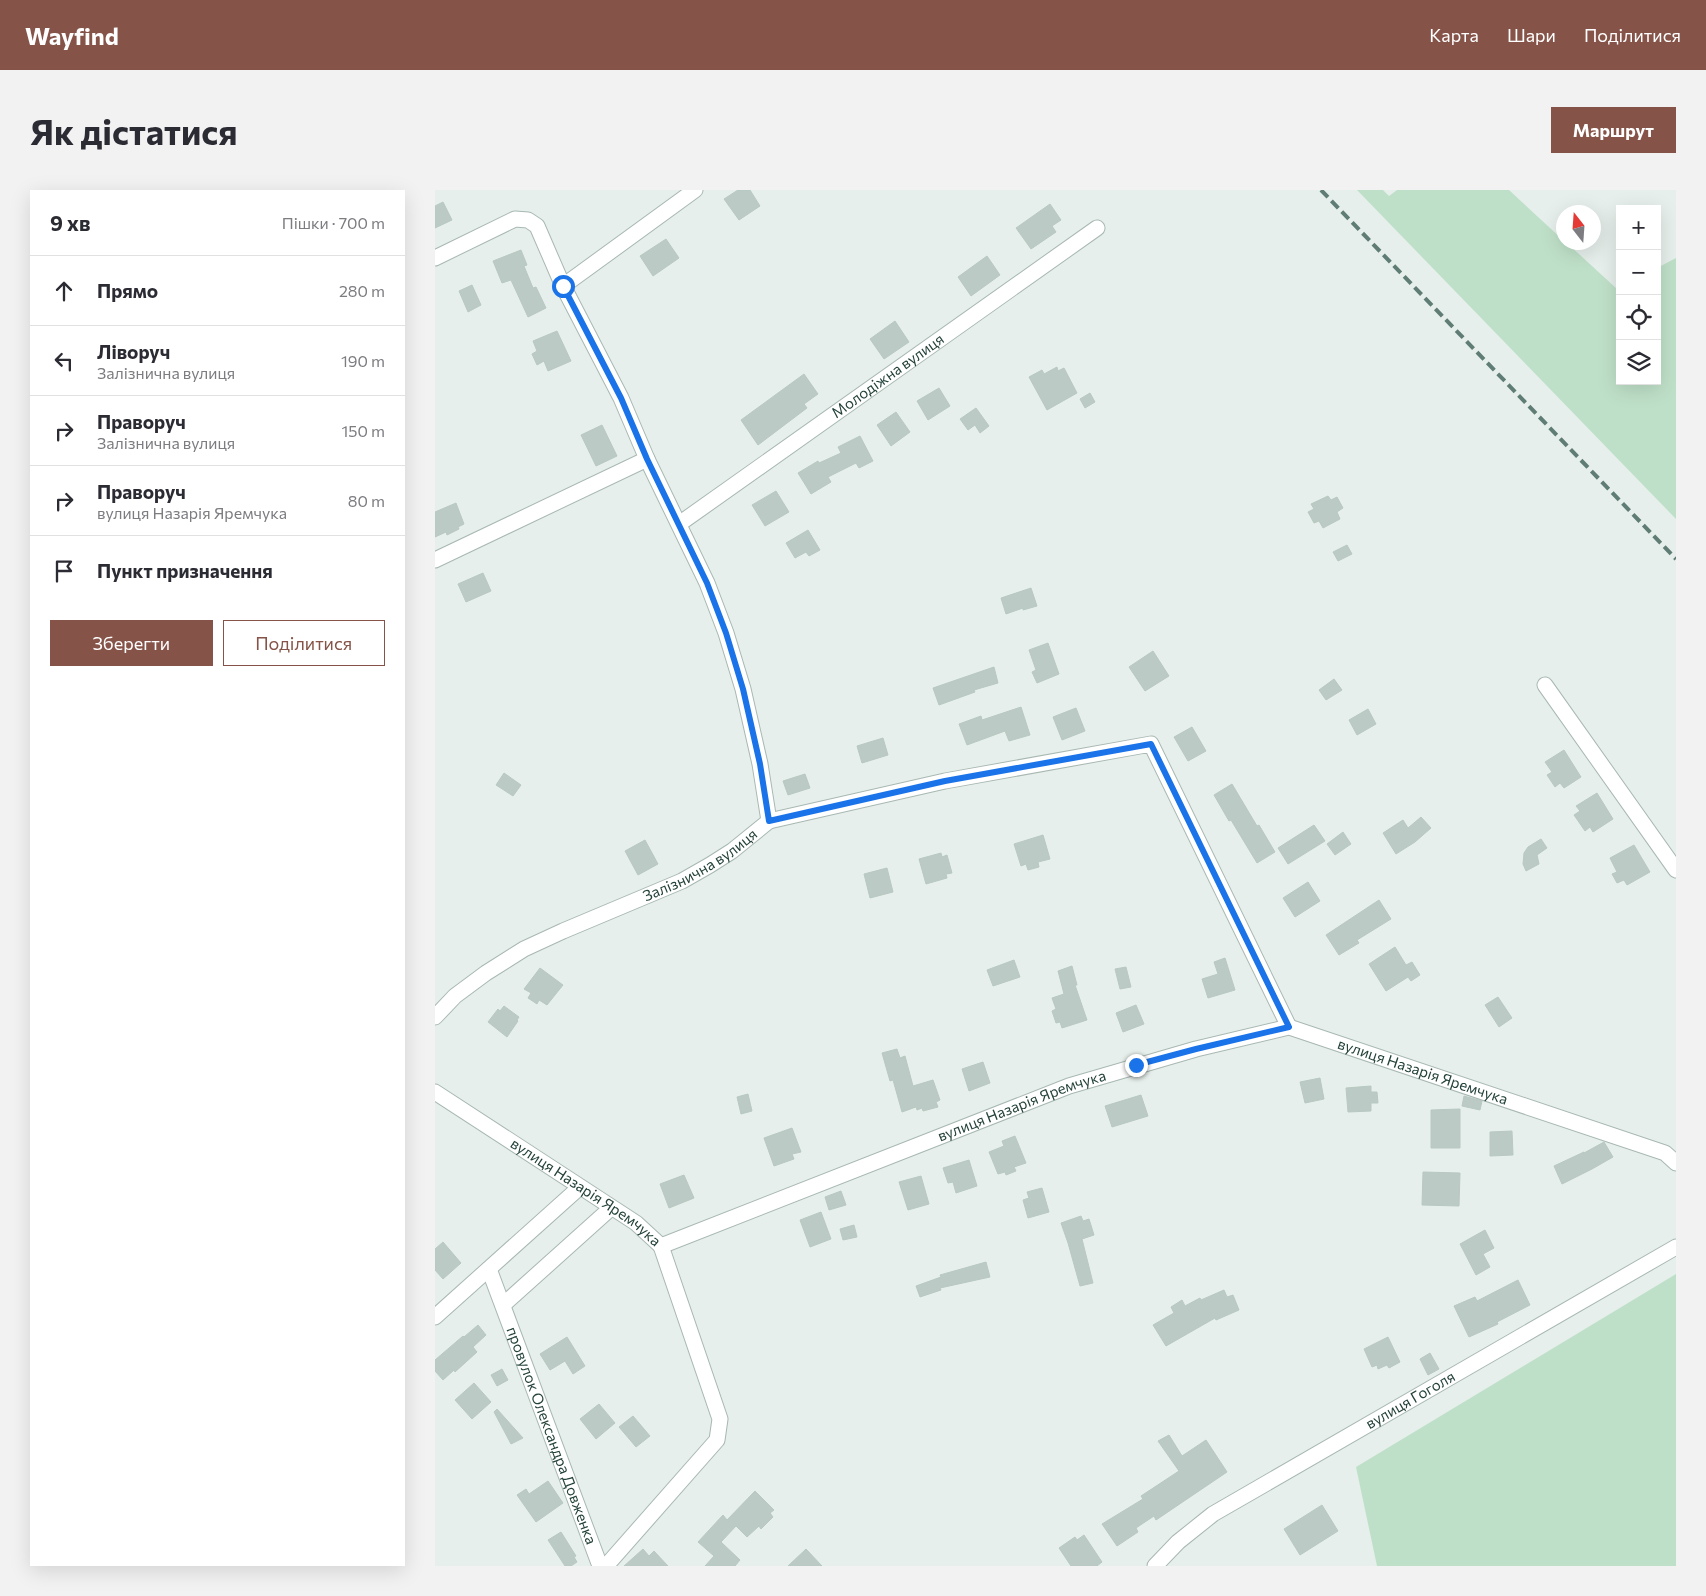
<!DOCTYPE html>
<html lang="uk">
<head>
<meta charset="utf-8">
<style>
  body { margin:0; font-family:Commissioner,sans-serif; background:#f2f2f3; color:#2b2b33 }
  .controls { position:absolute; right:15px; top:15px; display:grid; overflow:hidden; border-radius:0px; box-shadow:0 5px 20px #0002 }
  .controls button { width:45px; height:45px; display:grid; place-items:center; padding:0; border:0; border-bottom:1px solid #e1e1e2; background:#fff; color:#2b2b33; font:25px sans-serif }
  .compass { position:absolute; left:1121px; top:15px; width:45px; height:45px; border-radius:50%; background:#fff; box-shadow:0 5px 20px #0002; rotate:343deg }
  .stop { position:absolute; width:15px; height:15px; margin:-11px; border:4px solid #1a73e8; border-radius:50%; background:#fff }
  .stop.end { background:#1a73e8; border-color:#fff; box-shadow:0 1px 5px #0008 }
  .list { margin:0; padding:0; list-style:none }
  h2 { display:flex; justify-content:space-between; align-items:center; height:65px; margin:0; padding:0 20px; font-size:21px }
  h2 small { font-size:16px; font-weight:400; color:#7c7c81 }
  .list li { display:grid; grid-template-columns:32px 1fr auto; gap:15px; align-items:center; box-sizing:border-box; height:70px; padding:0 20px; border-top:1px solid #e1e1e2 }
  .list b { display:block; font-size:19px; white-space:nowrap }
  .list p { margin:0; font-size:16px; white-space:nowrap; color:#7c7c81 }
  .list em { font-size:16px; font-style:normal; color:#7c7c81 }
  .actions { display:flex; gap:10px; padding:15px 20px }
  .actions a { flex:1; padding:11px 0; border:1px solid #855347; border-radius:0px; text-align:center; font-size:18px; color:#855347 }
  .actions .main { background:#855347; color:#fff }
  .icon { flex:none; width:28px; height:28px; fill:none; stroke:currentColor; stroke-width:2; stroke-linecap:round; stroke-linejoin:round }
  .map { position:relative; flex:none; width:1241px; height:1376px; overflow:hidden; border-radius:0px }
  header { display:flex; align-items:center; gap:30px; box-sizing:border-box; height:70px; padding:0 25px; background:#855347; color:#fff }
  header strong { font-size:24px }
  nav { display:flex; gap:28px; margin-inline-start:auto; font-size:18px }
  .intro { display:flex; align-items:center; justify-content:space-between; box-sizing:border-box; height:120px; padding:0 30px }
  h1 { margin:0; font-size:35px }
  .button { padding:12px 22px; border-radius:0px; background:#855347; color:#fff; font-size:18px; font-weight:700 }
  main { display:flex; gap:30px; padding:0 30px }
  aside { flex:1; background:#fff; border-radius:0px; box-shadow:0 5px 20px #0002 }
  .map>svg:first-child { display:block }
</style>
</head>
<body>
<header>
<strong>Wayfind</strong>
<nav><a>Карта</a><a>Шари</a><a>Поділитися</a></nav>
</header>
<div class="intro"><h1>Як дістатися</h1><a class="button">Маршрут</a></div>
<main>
<aside>
<h2>9 хв<small>Пішки · 700 m</small></h2>
<ul class="list">
<li><svg class="icon" aria-label="ahead" viewBox="0 0 24 24"><path d="M12 20V5M6 11l6-6 6 6"/></svg><div><b>Прямо</b></div><em>280 m</em></li>
<li><svg class="icon" aria-label="left" viewBox="0 0 24 24"><path d="M17 20v-9H6M10 6l-5 5 5 5"/></svg><div><b>Ліворуч</b><p>Залізнична вулиця</p></div><em>190 m</em></li>
<li><svg class="icon" aria-label="right" viewBox="0 0 24 24"><path d="M7 20v-9h11M14 6l5 5-5 5"/></svg><div><b>Праворуч</b><p>Залізнична вулиця</p></div><em>150 m</em></li>
<li><svg class="icon" aria-label="right" viewBox="0 0 24 24"><path d="M7 20v-9h11M14 6l5 5-5 5"/></svg><div><b>Праворуч</b><p>вулиця Назарія Яремчука</p></div><em>80 m</em></li>
<li><svg class="icon" aria-label="arrive" viewBox="0 0 24 24"><path d="M6 21V4h12l-3 4 3 4H6"/></svg><div><b>Пункт призначення</b></div></li>
</ul>
<div class="actions"><a class="main">Зберегти</a><a>Поділитися</a></div>
</aside>
<div class="map">
<svg width="1241" height="1376" viewBox="0 0 1241 1376">
  <rect width="100%" height="100%" fill="#e6efeb"/>
  <path fill="#bfe0c8" d="M 922,0 L 948,0 L 954,6 L 962,0 L 1074,0 L 1128,50 L 1128,52 L 1132,53 L 1182,99 L 1185,98 L 1185,191 L 1222,191 L 1222,78 L 1241,68 L 1241,329 Z
    M 1241,1084 L 1241,1376 L 942,1376 L 921,1277 Z"/>
  <path fill="#bbcac4" stroke="#b8c9c2" d="M 303,0 L 315,0 L 325,16 L 304,30 L 289,9 Z
    M 8,12 L 17,30 L 0,38 L 0,16 Z
    M 615,14 L 626,30 L 617,36 L 621,42 L 596,59 L 581,38 Z
    M 231,49 L 244,68 L 218,86 L 205,66 Z
    M 86,60 L 92,75 L 89,76 L 98,98 L 101,97 L 111,118 L 93,127 L 76,90 L 67,93 L 58,71 Z
    M 552,66 L 565,85 L 536,106 L 523,87 Z
    M 37,95 L 46,115 L 33,122 L 24,101 Z
    M 460,131 L 474,152 L 449,169 L 435,149 Z
    M 122,141 L 136,171 L 113,181 L 109,171 L 102,175 L 97,164 L 102,161 L 98,151 Z
    M 622,177 L 623,181 L 629,178 L 642,203 L 612,220 L 594,187 L 607,180 L 609,184 Z
    M 369,184 L 383,204 L 369,214 L 372,218 L 323,255 L 306,230 Z
    M 504,198 L 515,216 L 493,230 L 482,211 Z
    M 655,203 L 660,212 L 650,218 L 645,209 Z
    M 541,218 L 554,236 L 545,243 L 540,235 L 533,240 L 525,229 Z
    M 461,222 L 475,242 L 456,256 L 442,235 Z
    M 167,235 L 182,266 L 161,276 L 146,245 Z
    M 425,246 L 438,271 L 424,278 L 421,273 L 393,287 L 396,292 L 376,304 L 363,283 L 383,271 L 384,273 L 406,263 L 403,257 Z
    M 341,301 L 354,322 L 330,336 L 317,315 Z
    M 893,306 L 896,310 L 902,307 L 908,318 L 902,322 L 905,329 L 888,338 L 884,331 L 879,333 L 873,322 L 879,319 L 876,314 Z
    M 21,313 L 29,334 L 23,337 L 24,339 L 12,345 L 11,342 L 0,347 L 0,322 Z
    M 373,340 L 385,360 L 374,366 L 371,362 L 360,368 L 351,353 Z
    M 912,355 L 917,364 L 903,371 L 898,362 Z
    M 48,383 L 56,401 L 31,412 L 23,394 Z
    M 596,398 L 602,416 L 588,420 L 588,418 L 571,424 L 566,408 Z
    M 613,453 L 624,484 L 602,493 L 597,482 L 601,480 L 594,460 Z
    M 718,461 L 734,486 L 710,501 L 694,477 Z
    M 559,477 L 563,493 L 539,500 L 540,502 L 504,515 L 498,498 Z
    M 899,489 L 907,500 L 891,510 L 884,500 Z
    M 586,517 L 595,545 L 574,551 L 570,541 L 532,555 L 524,534 L 546,526 L 547,530 Z
    M 641,518 L 650,541 L 627,550 L 618,527 Z
    M 933,519 L 941,534 L 922,545 L 914,530 Z
    M 757,537 L 771,561 L 753,571 L 739,547 Z
    M 448,548 L 453,565 L 427,573 L 422,556 Z
    M 1129,560 L 1146,587 L 1129,598 L 1125,593 L 1120,597 L 1112,585 L 1117,582 L 1110,572 Z
    M 69,583 L 86,595 L 78,606 L 61,595 Z
    M 370,584 L 375,598 L 353,605 L 348,591 Z
    M 797,594 L 822,636 L 824,635 L 840,662 L 822,673 L 796,630 L 794,631 L 779,605 Z
    M 1162,603 L 1178,629 L 1158,642 L 1155,637 L 1150,641 L 1139,625 L 1145,621 L 1141,616 Z
    M 986,627 L 996,638 L 980,652 L 961,664 L 948,643 L 968,630 L 973,638 Z
    M 879,635 L 890,651 L 853,674 L 843,658 Z
    M 908,642 L 916,654 L 900,665 L 892,654 Z
    M 608,645 L 615,669 L 603,672 L 604,677 L 593,680 L 591,674 L 586,676 L 579,654 Z
    M 1106,649 L 1112,658 L 1102,665 L 1104,674 L 1091,681 L 1088,674 L 1089,663 L 1093,657 Z
    M 210,650 L 223,674 L 203,685 L 190,661 Z
    M 1199,655 L 1215,682 L 1192,695 L 1189,690 L 1182,693 L 1177,684 L 1182,682 L 1175,668 Z
    M 506,663 L 507,667 L 512,665 L 517,683 L 511,684 L 512,688 L 491,694 L 484,669 Z
    M 452,678 L 458,702 L 435,708 L 429,684 Z
    M 873,692 L 885,711 L 860,727 L 848,708 Z
    M 944,710 L 956,729 L 922,750 L 924,753 L 904,765 L 891,745 Z
    M 960,757 L 971,775 L 977,772 L 985,785 L 976,791 L 973,787 L 951,801 L 934,774 Z
    M 790,768 L 800,800 L 773,808 L 767,789 L 783,784 L 779,772 Z
    M 579,770 L 585,787 L 558,796 L 552,780 Z
    M 637,776 L 642,795 L 640,795 L 652,830 L 627,838 L 625,832 L 621,833 L 617,821 L 621,819 L 617,808 L 629,804 L 623,781 Z
    M 691,777 L 696,797 L 685,799 L 680,779 Z
    M 105,778 L 128,795 L 112,815 L 104,810 L 102,814 L 93,808 L 96,803 L 89,799 Z
    M 1063,807 L 1077,828 L 1064,837 L 1050,815 Z
    M 701,815 L 709,834 L 688,842 L 681,823 Z
    M 69,816 L 84,827 L 82,830 L 83,831 L 72,847 L 53,832 L 63,819 L 65,821 Z
    M 462,859 L 465,868 L 470,866 L 478,896 L 498,890 L 505,910 L 501,912 L 503,917 L 488,921 L 487,918 L 482,920 L 481,917 L 467,922 L 458,890 L 455,891 L 447,863 Z
    M 548,872 L 555,893 L 534,901 L 527,879 Z
    M 885,888 L 889,909 L 870,913 L 865,892 Z
    M 936,896 L 936,902 L 942,902 L 943,913 L 936,913 L 936,921 L 913,922 L 911,898 Z
    M 313,904 L 317,921 L 306,924 L 302,907 Z
    M 706,905 L 713,926 L 677,937 L 670,916 Z
    M 1029,906 L 1047,911 L 1045,920 L 1027,916 Z
    M 1025,919 L 1025,958 L 996,958 L 996,920 Z
    M 357,938 L 366,962 L 357,964 L 359,969 L 339,976 L 329,948 Z
    M 1077,941 L 1078,965 L 1055,966 L 1055,942 Z
    M 580,946 L 591,973 L 579,977 L 581,981 L 571,985 L 570,982 L 563,984 L 554,962 L 569,956 L 567,951 Z
    M 1169,952 L 1178,967 L 1157,979 L 1127,994 L 1119,976 L 1149,962 L 1149,963 Z
    M 534,970 L 542,996 L 521,1003 L 518,992 L 513,993 L 508,978 Z
    M 988,982 L 1025,983 L 1024,1016 L 987,1015 Z
    M 249,985 L 259,1008 L 234,1018 L 225,994 Z
    M 486,986 L 494,1014 L 473,1020 L 464,992 Z
    M 607,998 L 614,1022 L 593,1028 L 588,1010 L 594,1008 L 592,1002 Z
    M 406,1001 L 411,1015 L 394,1020 L 390,1007 Z
    M 386,1022 L 396,1049 L 375,1057 L 365,1030 Z
    M 646,1026 L 648,1031 L 654,1029 L 659,1045 L 647,1049 L 658,1093 L 645,1096 L 633,1053 L 626,1033 Z
    M 419,1035 L 422,1047 L 408,1050 L 405,1039 Z
    M 1050,1040 L 1059,1058 L 1048,1064 L 1055,1077 L 1041,1085 L 1025,1054 Z
    M 8,1052 L 26,1073 L 8,1089 L 0,1080 L 0,1059 Z
    M 551,1072 L 555,1087 L 505,1098 L 506,1100 L 485,1107 L 481,1096 L 506,1087 L 505,1085 Z
    M 1083,1090 L 1095,1115 L 1062,1132 L 1063,1134 L 1034,1147 L 1019,1116 L 1040,1107 L 1042,1111 Z
    M 789,1100 L 792,1107 L 798,1105 L 804,1120 L 781,1130 L 780,1128 L 731,1156 L 718,1135 L 739,1123 L 736,1117 L 747,1110 L 750,1116 L 765,1108 L 766,1110 Z
    M 43,1135 L 51,1145 L 38,1157 L 42,1162 L 20,1182 L 19,1180 L 8,1190 L 0,1181 L 0,1170 L 28,1146 L 29,1147 Z
    M 132,1147 L 150,1176 L 138,1184 L 130,1171 L 115,1180 L 105,1164 Z
    M 953,1147 L 965,1172 L 954,1178 L 952,1175 L 943,1179 L 942,1175 L 937,1177 L 929,1159 Z
    M 995,1163 L 1004,1179 L 993,1185 L 985,1169 Z
    M 67,1179 L 73,1190 L 62,1196 L 56,1185 Z
    M 39,1193 L 56,1212 L 37,1229 L 20,1210 Z
    M 164,1214 L 180,1233 L 161,1249 L 145,1229 Z
    M 62,1219 L 88,1248 L 76,1254 L 59,1222 Z
    M 198,1226 L 215,1246 L 201,1257 L 184,1237 Z
    M 734,1245 L 747,1266 L 771,1250 L 792,1282 L 721,1330 L 719,1326 L 701,1338 L 703,1342 L 682,1356 L 667,1334 L 708,1309 L 706,1306 L 744,1281 L 723,1251 Z
    M 113,1291 L 128,1313 L 101,1332 L 82,1305 L 91,1299 L 94,1304 Z
    M 320,1301 L 339,1320 L 335,1323 L 338,1327 L 326,1339 L 324,1336 L 312,1347 L 301,1336 L 286,1352 L 305,1370 L 300,1376 L 270,1376 L 279,1366 L 263,1352 L 288,1325 L 292,1330 Z
    M 887,1315 L 903,1341 L 865,1365 L 849,1339 Z
    M 126,1342 L 141,1366 L 139,1367 L 142,1372 L 136,1376 L 130,1376 L 113,1350 Z
    M 649,1345 L 667,1372 L 662,1376 L 636,1376 L 624,1358 L 640,1347 L 642,1350 Z
    M 208,1359 L 214,1366 L 219,1361 L 233,1376 L 189,1376 Z
    M 371,1359 L 387,1376 L 353,1376 Z"/>
  <g fill="none" stroke-linecap="round" stroke-linejoin="round">
    <defs>
      <g id="minor">
        <path d="M 0,68 L 80,29 L 93,30 L 102,36 L 128,96 L 186,208 L 212,269 L 272,393 L 291,443 L 308,499 L 325,574 L 334,631"/>
        <path d="M 128,96 L 260,0"/>
        <path id="s1" d="M 244,334 L 662,38"/>
        <path d="M 0,370 L 212,269"/>
        <path d="M 1110,495 L 1241,680"/>
        <path id="s2" d="M 0,827 L 20,806 L 51,783 L 89,759 L 128,741 L 247,691 L 275,675 L 297,661 L 334,631 L 510,591 L 716,554 L 854,837"/>
        <path id="s3" d="M 0,902 L 201,1033 L 226,1056 L 634,896 L 761,859 L 854,837 L 1230,963 L 1241,973"/>
        <path id="s4" d="M 54,1079 L 165,1376"/>
        <path d="M 68,1115 L 176,1018"/>
        <path d="M 0,1127 L 145,997"/>
        <path d="M 171,1376 L 282,1250 L 285,1229 L 226,1056"/>
        <path id="s5" d="M 720,1376 L 743,1352 L 778,1324 L 1241,1057"/>
      </g>
    </defs>
    <use href="#minor" stroke="#a8b8b2" stroke-width="17"/>
    <use href="#minor" stroke="#fff" stroke-width="15"/>
    <path stroke="#5f7d75" stroke-width="4" stroke-dasharray="10 5" stroke-linecap="butt" d="M 886,0 L 1241,369"/>
  </g>
  <g fill="none" stroke-linecap="round" stroke-linejoin="round">
    <path stroke="#1a73e8" stroke-width="6" d="M 128,96 L 186,208 L 212,269 L 272,393 L 291,443 L 308,499 L 325,574 L 334,631 L 510,591 L 716,554 L 854,837 L 761,859 L 701,875"/>
  </g>
  <g text-anchor="middle" stroke-width="4.5" stroke-linejoin="round" paint-order="stroke">
    <g font-size="15" fill="#24423a" stroke="#f7fbf9">
      <text dy="5" stroke="none"><textPath href="#s1" startOffset="256">Молодіжна вулиця</textPath></text>
      <text dy="5" stroke="none"><textPath href="#s2" startOffset="308">Залізнична вулиця</textPath></text>
      <text dy="5" stroke="none"><textPath href="#s3" startOffset="1081">вулиця Назарія Яремчука</textPath></text>
      <text dy="5" stroke="none"><textPath href="#s3" startOffset="661">вулиця Назарія Яремчука</textPath></text>
      <text dy="5" stroke="none"><textPath href="#s3" startOffset="181">вулиця Назарія Яремчука</textPath></text>
      <text dy="5" stroke="none"><textPath href="#s5" startOffset="306">вулиця Гоголя</textPath></text>
      <text dy="5" stroke="none"><textPath href="#s4" startOffset="178">провулок Олександра Довженка</textPath></text>
    </g>
  </g>
</svg>
<div class="controls">
<button>+</button>
<button>−</button>
<button><svg class="icon" aria-label="locate" viewBox="0 0 24 24"><circle cx="12" cy="12" r="6"/><path d="M12 2v4M12 18v4M2 12h4M18 12h4"/></svg></button>
<button><svg class="icon" aria-label="layers" viewBox="0 0 24 24"><path d="M12 4l9 5-9 5-9-5zM3 14l9 5 9-5"/></svg></button>
</div>
<svg class="compass" viewBox="-18 -18 36 36"><path d="M0-13l5 13h-10z" fill="#e53935"/><path d="M0 13l5-13h-10z" fill="#7c7c81"/></svg>
<div class="stop" style="left:128px;top:96px"></div>
<div class="stop end" style="left:701px;top:875px"></div>
</div>
</main>
</body>
</html>
